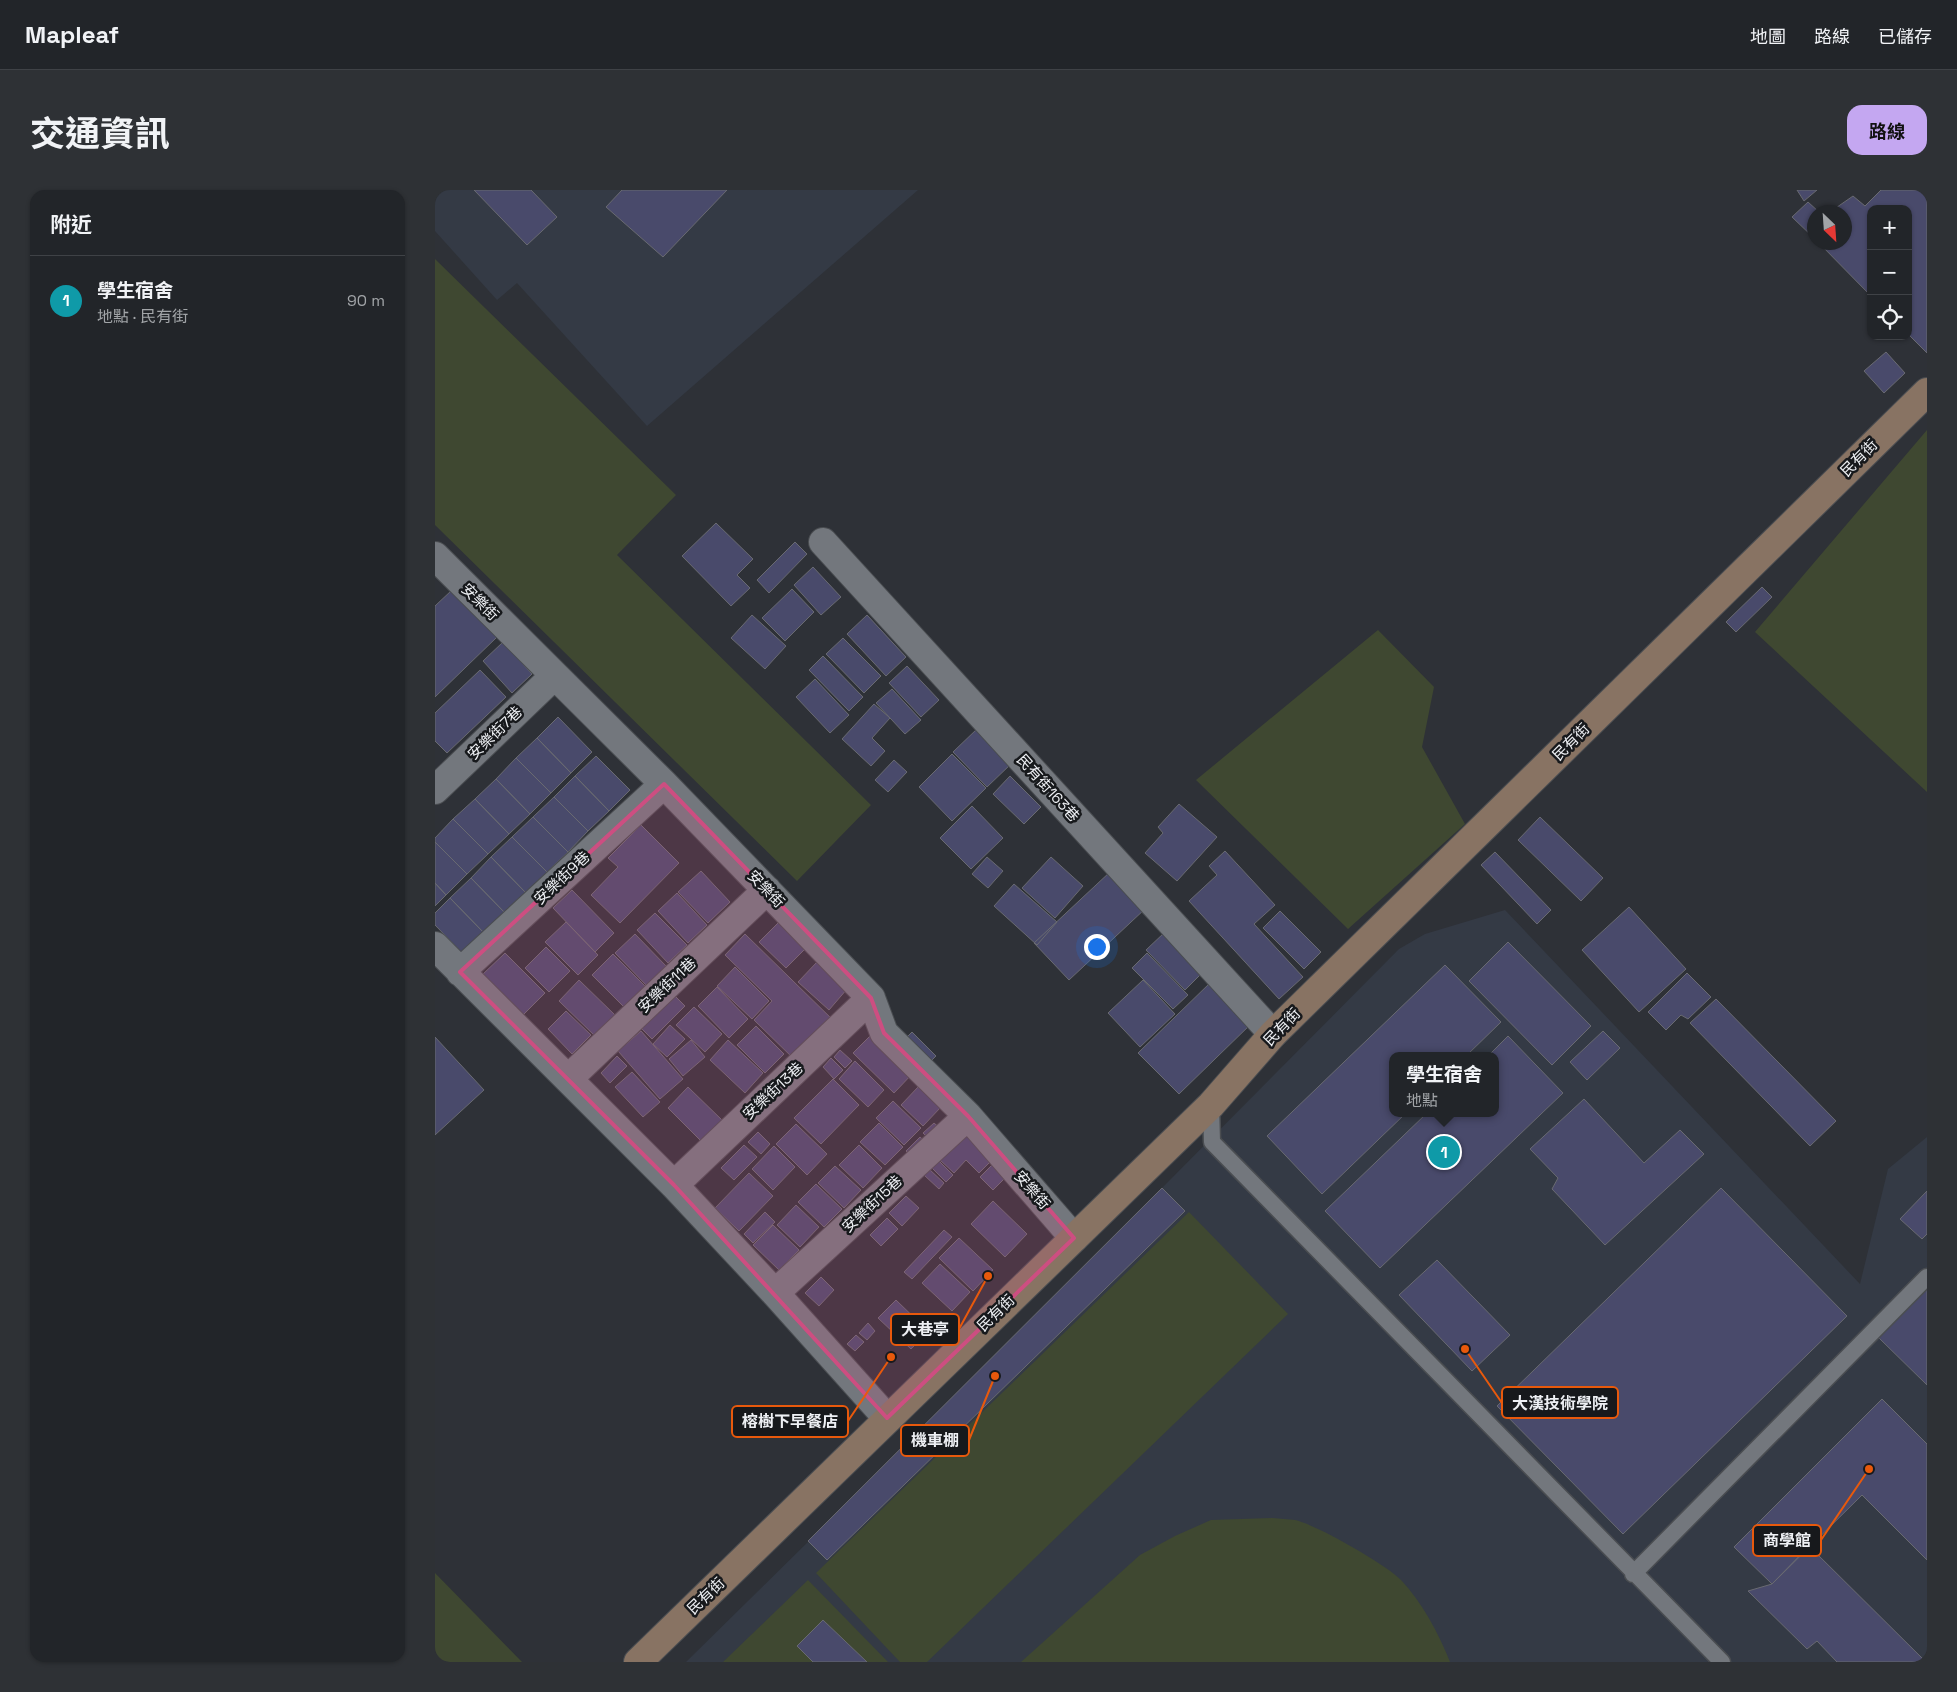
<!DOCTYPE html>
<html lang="zh-TW">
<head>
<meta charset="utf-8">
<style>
  body { margin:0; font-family:"Space Grotesk","Noto Sans TC",sans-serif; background:#2e3135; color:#f1f3f6 }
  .controls { position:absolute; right:15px; top:15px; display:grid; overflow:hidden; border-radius:10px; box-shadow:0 1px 4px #0004 }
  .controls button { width:45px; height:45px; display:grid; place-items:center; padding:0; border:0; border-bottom:1px solid #3f4246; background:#222529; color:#f1f3f6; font:25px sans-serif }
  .compass { position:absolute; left:1372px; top:15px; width:45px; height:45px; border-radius:50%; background:#222529; box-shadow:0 1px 4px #0004; rotate:155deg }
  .you { position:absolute; left:661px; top:756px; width:18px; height:18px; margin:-12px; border:4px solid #fff; border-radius:50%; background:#1a73e8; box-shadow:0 0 0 8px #1a73e833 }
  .badge { display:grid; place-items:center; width:32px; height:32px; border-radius:50%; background:#c4a7f1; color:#fff; font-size:16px; font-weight:700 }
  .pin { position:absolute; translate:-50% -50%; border:2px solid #fff; box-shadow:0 1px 5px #0006 }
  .popup { position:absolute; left:954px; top:862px; width:110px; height:65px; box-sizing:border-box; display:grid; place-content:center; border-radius:10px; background:#222529; filter:drop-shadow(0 1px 4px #0005); font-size:16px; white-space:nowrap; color:#a2a5a8 }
  .popup b { font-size:19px; color:#f1f3f6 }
  .popup::after { content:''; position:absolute; left:50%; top:100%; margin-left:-10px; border:10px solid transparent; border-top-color:#222529 }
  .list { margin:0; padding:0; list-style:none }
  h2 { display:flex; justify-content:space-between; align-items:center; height:65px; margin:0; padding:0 20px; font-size:21px }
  h2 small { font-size:16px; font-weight:400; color:#a2a5a8 }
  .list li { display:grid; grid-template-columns:32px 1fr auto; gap:15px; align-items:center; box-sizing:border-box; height:90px; padding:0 20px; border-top:1px solid #3f4246 }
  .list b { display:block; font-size:19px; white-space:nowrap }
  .list p { margin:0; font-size:16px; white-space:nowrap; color:#a2a5a8 }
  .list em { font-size:16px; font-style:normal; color:#a2a5a8 }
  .icon { flex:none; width:28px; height:28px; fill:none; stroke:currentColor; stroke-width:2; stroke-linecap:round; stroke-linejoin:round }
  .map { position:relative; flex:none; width:1492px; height:1472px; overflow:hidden; border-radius:15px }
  header { display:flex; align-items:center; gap:30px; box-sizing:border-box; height:70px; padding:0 25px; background:#222529; border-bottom:1px solid #3f4246 }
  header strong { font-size:24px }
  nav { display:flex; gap:28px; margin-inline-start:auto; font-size:18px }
  .intro { display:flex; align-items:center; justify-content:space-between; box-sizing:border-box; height:120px; padding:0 30px }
  h1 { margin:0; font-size:35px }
  .button { padding:12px 22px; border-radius:15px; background:#c4a7f1; color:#111; font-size:18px; font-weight:700 }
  main { display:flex; gap:30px; padding:0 30px }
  aside { flex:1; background:#222529; border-radius:15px; box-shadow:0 1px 4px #0004 }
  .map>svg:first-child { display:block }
</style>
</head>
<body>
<header>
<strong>Mapleaf</strong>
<nav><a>地圖</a><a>路線</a><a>已儲存</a></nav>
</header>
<div class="intro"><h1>交通資訊</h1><a class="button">路線</a></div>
<main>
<aside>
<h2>附近<small></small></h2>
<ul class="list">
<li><span class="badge" style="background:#0f9aa8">1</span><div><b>學生宿舍</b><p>地點 · 民有街</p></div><em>90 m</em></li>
</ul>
</aside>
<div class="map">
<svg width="1492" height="1472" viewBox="0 0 1492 1472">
  <rect width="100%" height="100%" fill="#2e3137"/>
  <path fill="#343a45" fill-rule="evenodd" d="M 0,0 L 483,0 L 212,236 L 82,93 L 62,110 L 0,41 Z
    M 1070,720 L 1425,1094 L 1453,979 L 1492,947 L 1492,1472 L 251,1472 L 503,1224 L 964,759 L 990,744 ZM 958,866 L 1060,866 L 1060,923 L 958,923 Z"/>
  <path fill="#3f4831" d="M 0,69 L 241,305 L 182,365 L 436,615 L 362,691 L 0,335 Z
    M 1492,240 L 1492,602 L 1320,442 Z
    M 943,440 L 999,497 L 987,557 L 1030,634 L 913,739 L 761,590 Z
    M 754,1022 L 853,1124 L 492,1472 L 465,1472 L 381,1383 Z
    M 837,1328 C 845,1329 853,1329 860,1330 C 880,1334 952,1375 966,1390 C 987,1412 1004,1444 1015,1472 L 586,1472 L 705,1365 L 740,1346 L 776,1330 Z
    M 0,1383 L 87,1472 L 0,1472 Z
    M 373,1390 L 453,1472 L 288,1472 Z"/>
  <path fill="#494a6b" stroke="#696a71" d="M 39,0 L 96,0 L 122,27 L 92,55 Z
    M 187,0 L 292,0 L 228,67 L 171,17 Z
    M 1362,0 L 1382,0 L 1369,11 Z
    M 1446,0 L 1492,0 L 1492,163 L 1473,144 L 1473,19 L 1436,19 L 1436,106 L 1383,52 L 1410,52 L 1410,22 L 1395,22 L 1418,6 L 1430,16 Z
    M 1373,12 L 1384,22 L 1380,22 L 1380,49 L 1357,27 Z
    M 1451,162 L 1470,183 L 1449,203 L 1429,181 Z
    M 281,333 L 318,369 L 302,385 L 315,398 L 296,416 L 247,366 Z
    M 360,352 L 372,364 L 334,403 L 322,390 Z
    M 378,377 L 406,407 L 386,425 L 359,395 Z
    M 1327,397 L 1337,407 L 1301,442 L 1291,432 Z
    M 357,399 L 379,422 L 350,451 L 327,428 Z
    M 17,400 L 62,447 L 0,507 L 0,416 Z
    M 317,425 L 351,456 L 330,479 L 296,448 Z
    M 432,425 L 471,467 L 451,486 L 412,444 Z
    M 408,448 L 446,486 L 429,503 L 391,464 Z
    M 68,452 L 97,484 L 77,503 L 48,471 Z
    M 388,466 L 428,507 L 414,521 L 374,480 Z
    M 472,476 L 504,510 L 486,527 L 454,493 Z
    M 45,480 L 71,507 L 12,563 L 0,551 L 0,523 Z
    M 380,489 L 414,525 L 395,543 L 361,507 Z
    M 457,499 L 486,530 L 470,544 L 441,513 Z
    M 439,514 L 455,528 L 437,548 L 450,561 L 436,576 L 407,549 Z
    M 123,527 L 157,562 L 136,583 L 102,548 Z
    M 543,538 L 577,573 L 552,597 L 518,562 Z
    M 102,548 L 136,583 L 116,603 L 81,568 Z
    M 517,564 L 551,598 L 517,631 L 484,597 Z
    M 161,566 L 195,600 L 174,621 L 140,586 Z
    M 81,568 L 116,603 L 95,624 L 61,589 Z
    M 459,570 L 472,582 L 453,602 L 440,590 Z
    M 140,586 L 174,621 L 153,641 L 119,607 Z
    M 575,586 L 606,617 L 589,634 L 558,604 Z
    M 61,589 L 95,624 L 74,644 L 40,609 Z
    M 119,607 L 153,641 L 133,662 L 98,627 Z
    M 40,609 L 74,644 L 53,664 L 18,629 Z
    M 744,614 L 782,647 L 742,691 L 710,663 L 728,643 L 723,637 Z
    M 537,616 L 568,648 L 536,679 L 505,648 Z
    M 98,627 L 133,662 L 112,682 L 77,647 Z
    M 1105,627 L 1168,688 L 1146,711 L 1083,650 Z
    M 18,629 L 53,664 L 32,684 L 0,652 L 0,648 Z
    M 206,635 L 244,673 L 185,733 L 156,705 L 183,677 L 173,668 Z
    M 77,647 L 112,682 L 91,703 L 56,667 Z
    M 0,652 L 32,684 L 11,705 L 0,693 Z
    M 790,661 L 840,715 L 819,734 L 868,787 L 844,809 L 754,711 L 782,685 L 774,676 Z
    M 1060,662 L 1116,720 L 1102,734 L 1046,675 Z
    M 56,667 L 91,703 L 70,723 L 36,688 Z
    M 552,667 L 568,681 L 553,698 L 537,684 Z
    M 616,667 L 648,696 L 620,728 L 587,698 Z
    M 266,681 L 295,712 L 273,733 L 243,702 Z
    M 676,681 L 711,718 L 634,790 L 599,753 Z
    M 36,688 L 70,723 L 49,743 L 15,708 Z
    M 0,693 L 11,705 L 0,716 Z
    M 579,694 L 622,732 L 602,755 L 559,716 Z
    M 137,700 L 179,743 L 160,762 L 118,718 Z
    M 242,703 L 272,735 L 253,753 L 223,721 Z
    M 15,708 L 49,743 L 28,764 L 0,735 L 0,723 Z
    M 1194,717 L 1251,779 L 1204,822 L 1147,760 Z
    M 845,721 L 886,762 L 869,779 L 828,738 Z
    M 220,723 L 252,755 L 233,773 L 202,740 Z
    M 131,732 L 163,765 L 143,785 L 110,752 Z
    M 344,732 L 371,758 L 351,778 L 324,752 Z
    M 730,742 L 769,781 L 750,800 L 711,760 Z
    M 200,744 L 232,777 L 212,796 L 180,763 Z
    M 310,744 L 401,833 L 362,872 L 319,830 L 337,811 L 290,765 Z
    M 1073,752 L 1156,836 L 1117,875 L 1034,791 Z
    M 111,757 L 135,781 L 114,802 L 90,778 Z
    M 70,763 L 110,803 L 87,826 L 47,785 Z
    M 712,763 L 753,805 L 738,819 L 697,778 Z
    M 178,764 L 212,798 L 191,819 L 157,785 Z
    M 382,772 L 412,799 L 394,820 L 363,792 Z
    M 1010,775 L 1066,832 L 1031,866 L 958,866 L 958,923 L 971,923 L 887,1004 L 832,946 Z
    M 300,777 L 334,811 L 317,829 L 282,796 Z
    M 1252,783 L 1276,807 L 1253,829 L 1246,825 L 1231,840 L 1213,822 Z
    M 144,790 L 181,826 L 161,847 L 124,811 Z
    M 708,790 L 740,824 L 705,857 L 673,823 Z
    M 777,791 L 818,832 L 744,904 L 703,863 Z
    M 282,797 L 313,829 L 294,848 L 263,816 Z
    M 239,805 L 250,816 L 217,849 L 207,839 Z
    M 1281,809 L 1401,931 L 1375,956 L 1255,833 Z
    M 259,817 L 287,844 L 270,862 L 241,835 Z
    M 131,821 L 156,845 L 137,864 L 113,839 Z
    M 235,835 L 250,849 L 232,867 L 218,854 Z
    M 321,836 L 349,864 L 330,883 L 302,855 Z
    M 206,841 L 248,889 L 225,909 L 183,861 Z
    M 1168,841 L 1185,858 L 1152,890 L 1135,872 Z
    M 439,842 L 479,882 L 459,903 L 418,863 Z
    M 477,842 L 501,866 L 493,874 L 469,850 Z
    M 1073,846 L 1128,903 L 945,1078 L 890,1021 L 992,923 L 1060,923 L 1060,866 L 1053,866 Z
    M 0,847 L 49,900 L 0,945 Z
    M 256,850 L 270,867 L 248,886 L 234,869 Z
    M 293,850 L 328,883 L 310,903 L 275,870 Z
    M 405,860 L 417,871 L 410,878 L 399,867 Z
    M 182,866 L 192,876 L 175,893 L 166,883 Z
    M 396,868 L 408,880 L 399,889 L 388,877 Z
    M 420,871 L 449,900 L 433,917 L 404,889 Z
    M 197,882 L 225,912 L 208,927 L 180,897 Z
    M 398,889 L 424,915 L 386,954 L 359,928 Z
    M 484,896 L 506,917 L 488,936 L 466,915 Z
    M 253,897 L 288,931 L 267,952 L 233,918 Z
    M 1149,909 L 1209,973 L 1245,940 L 1269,964 L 1170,1055 L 1117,999 L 1123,988 L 1095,959 Z
    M 458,911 L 486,938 L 469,955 L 441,928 Z
    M 444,933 L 468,957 L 450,975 L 425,952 Z
    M 499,933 L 507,940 L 496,951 L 488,943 Z
    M 361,934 L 392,964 L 372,985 L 341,954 Z
    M 535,939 L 562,965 L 544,983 L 531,970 L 519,983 L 505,970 Z
    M 323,942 L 335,954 L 326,964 L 313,952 Z
    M 485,947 L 493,954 L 479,969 L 471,961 Z
    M 309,955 L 322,967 L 299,990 L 286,978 Z
    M 424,955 L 447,978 L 428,998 L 404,975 Z
    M 339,956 L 360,977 L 338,1000 L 317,979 Z
    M 564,968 L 577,981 L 558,1000 L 545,987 Z
    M 504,971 L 518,985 L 511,992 L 497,978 Z
    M 400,976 L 426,1000 L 409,1018 L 383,993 Z
    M 494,979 L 509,993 L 504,999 L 489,985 Z
    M 314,983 L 338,1006 L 304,1041 L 280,1018 Z
    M 381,994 L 407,1019 L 389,1037 L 363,1012 Z
    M 727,998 L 750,1021 L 392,1370 L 373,1351 Z
    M 1286,998 L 1412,1126 L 1188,1344 L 1062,1216 Z
    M 1492,1001 L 1492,1044 L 1487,1049 L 1465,1029 Z
    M 471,1006 L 484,1018 L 467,1036 L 454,1023 Z
    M 558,1011 L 592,1044 L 570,1067 L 536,1034 Z
    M 361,1015 L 384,1037 L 365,1057 L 342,1035 Z
    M 330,1022 L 340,1032 L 318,1053 L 309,1044 Z
    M 452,1028 L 463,1039 L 446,1056 L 435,1045 Z
    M 338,1035 L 364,1060 L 344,1080 L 318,1055 Z
    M 509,1040 L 517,1047 L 477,1089 L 469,1082 Z
    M 524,1048 L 558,1080 L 538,1101 L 504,1068 Z
    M 1002,1070 L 1075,1145 L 1037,1181 L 964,1105 Z
    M 505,1074 L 535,1102 L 517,1121 L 487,1093 Z
    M 386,1087 L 399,1100 L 384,1116 L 370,1103 Z
    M 1492,1099 L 1492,1195 L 1444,1148 Z
    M 461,1110 L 493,1141 L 476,1159 L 443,1128 Z
    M 433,1133 L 440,1141 L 432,1150 L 424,1143 Z
    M 421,1145 L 429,1152 L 420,1161 L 412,1154 Z
    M 1447,1209 L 1492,1254 L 1492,1370 L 1427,1305 L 1337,1394 L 1299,1357 Z
    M 1374,1356 L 1491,1472 L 1402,1472 L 1382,1451 L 1372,1459 L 1313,1401 L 1337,1394 Z
    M 388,1430 L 432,1472 L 378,1472 L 362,1456 Z"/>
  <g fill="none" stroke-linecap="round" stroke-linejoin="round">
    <defs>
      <path id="lane" d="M 776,915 L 777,952 L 1287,1472
        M 1198,1384 L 1492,1087"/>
      <path id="street" d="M 388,352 L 838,844
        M 0,366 L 229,594 L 436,808 L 449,843 L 533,926 L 639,1048
        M 0,600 L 119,486
        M 0,756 L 239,995 L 340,1103 L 452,1228
        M 25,782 L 229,594
        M 133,889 L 332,700
        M 239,995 L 436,808
        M 340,1103 L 533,926"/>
      <path id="secondary" d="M 203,1472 L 776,915 L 838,844 L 1492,202"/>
    </defs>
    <use href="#lane" stroke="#4a4d51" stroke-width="19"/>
    <use href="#street" stroke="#4a4d51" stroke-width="30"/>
    <use href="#secondary" stroke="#4a4d51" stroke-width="30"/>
    <use href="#lane" stroke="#73777d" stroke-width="16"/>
    <use href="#street" stroke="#73777d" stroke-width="28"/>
    <use href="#secondary" stroke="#887363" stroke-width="28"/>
  </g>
  <path fill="#cd4e81" fill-opacity="0.2" stroke="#cd4e81" stroke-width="4" stroke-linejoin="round" d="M 229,594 L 436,808 L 449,843 L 533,926 L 639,1048 L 452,1228 L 239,995 L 25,782 Z"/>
  <g text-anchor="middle" stroke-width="5" stroke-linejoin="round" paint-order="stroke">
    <g font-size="15" fill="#eef0f4" stroke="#17191c">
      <text transform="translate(1424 268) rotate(-45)" y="5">民有街</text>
      <text transform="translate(45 412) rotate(45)" y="5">安樂街</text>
      <text transform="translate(60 543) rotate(-44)" y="5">安樂街7巷</text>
      <text transform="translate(1136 552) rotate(-45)" y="5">民有街</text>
      <text transform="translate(613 598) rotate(48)" y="5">民有街163巷</text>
      <text transform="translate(127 688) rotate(-43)" y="5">安樂街9巷</text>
      <text transform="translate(331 699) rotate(46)" y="5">安樂街</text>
      <text transform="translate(232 795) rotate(-43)" y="5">安樂街11巷</text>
      <text transform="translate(847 837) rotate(-46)" y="5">民有街</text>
      <text transform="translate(338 901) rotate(-43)" y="5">安樂街13巷</text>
      <text transform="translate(597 1000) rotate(49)" y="5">安樂街</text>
      <text transform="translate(437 1014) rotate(-43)" y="5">安樂街15巷</text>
      <text transform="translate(561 1123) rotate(-44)" y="5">民有街</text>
      <text transform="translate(271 1406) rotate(-44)" y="5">民有街</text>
    </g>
  </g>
  <path fill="none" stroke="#e8590c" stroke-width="2" d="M553 1086L524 1139M1030 1159L1067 1213M456 1167L413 1231M560 1186L534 1250M1434 1279L1386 1350"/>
  <g fill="#e8590c" stroke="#17191c" stroke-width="2">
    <circle cx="553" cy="1086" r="5"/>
    <circle cx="1030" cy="1159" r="5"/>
    <circle cx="456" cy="1167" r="5"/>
    <circle cx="560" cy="1186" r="5"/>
    <circle cx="1434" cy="1279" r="5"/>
  </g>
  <g fill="#17191c" stroke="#e8590c" stroke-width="2">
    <rect x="456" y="1124" width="68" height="31" rx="5"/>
    <rect x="1067" y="1197" width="116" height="31" rx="5"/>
    <rect x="297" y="1216" width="116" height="31" rx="5"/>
    <rect x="466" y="1235" width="68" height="31" rx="5"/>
    <rect x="1318" y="1335" width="68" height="31" rx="5"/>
  </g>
  <g font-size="16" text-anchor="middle" font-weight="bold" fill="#eef0f4">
    <text x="490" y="1145">大巷亭</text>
    <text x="1125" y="1219">大漢技術學院</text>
    <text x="355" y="1237">榕樹下早餐店</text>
    <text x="500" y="1256">機車棚</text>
    <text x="1352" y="1356">商學館</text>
  </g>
</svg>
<div class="controls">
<button>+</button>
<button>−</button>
<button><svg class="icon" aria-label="locate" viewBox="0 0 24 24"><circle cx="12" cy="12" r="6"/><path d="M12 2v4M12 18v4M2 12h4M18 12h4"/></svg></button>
</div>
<svg class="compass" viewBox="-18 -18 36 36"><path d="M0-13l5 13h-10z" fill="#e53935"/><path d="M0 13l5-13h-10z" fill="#a2a5a8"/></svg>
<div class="you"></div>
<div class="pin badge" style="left:1009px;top:962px;background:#0f9aa8">1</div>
<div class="popup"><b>學生宿舍</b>地點</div>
</div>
</main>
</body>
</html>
